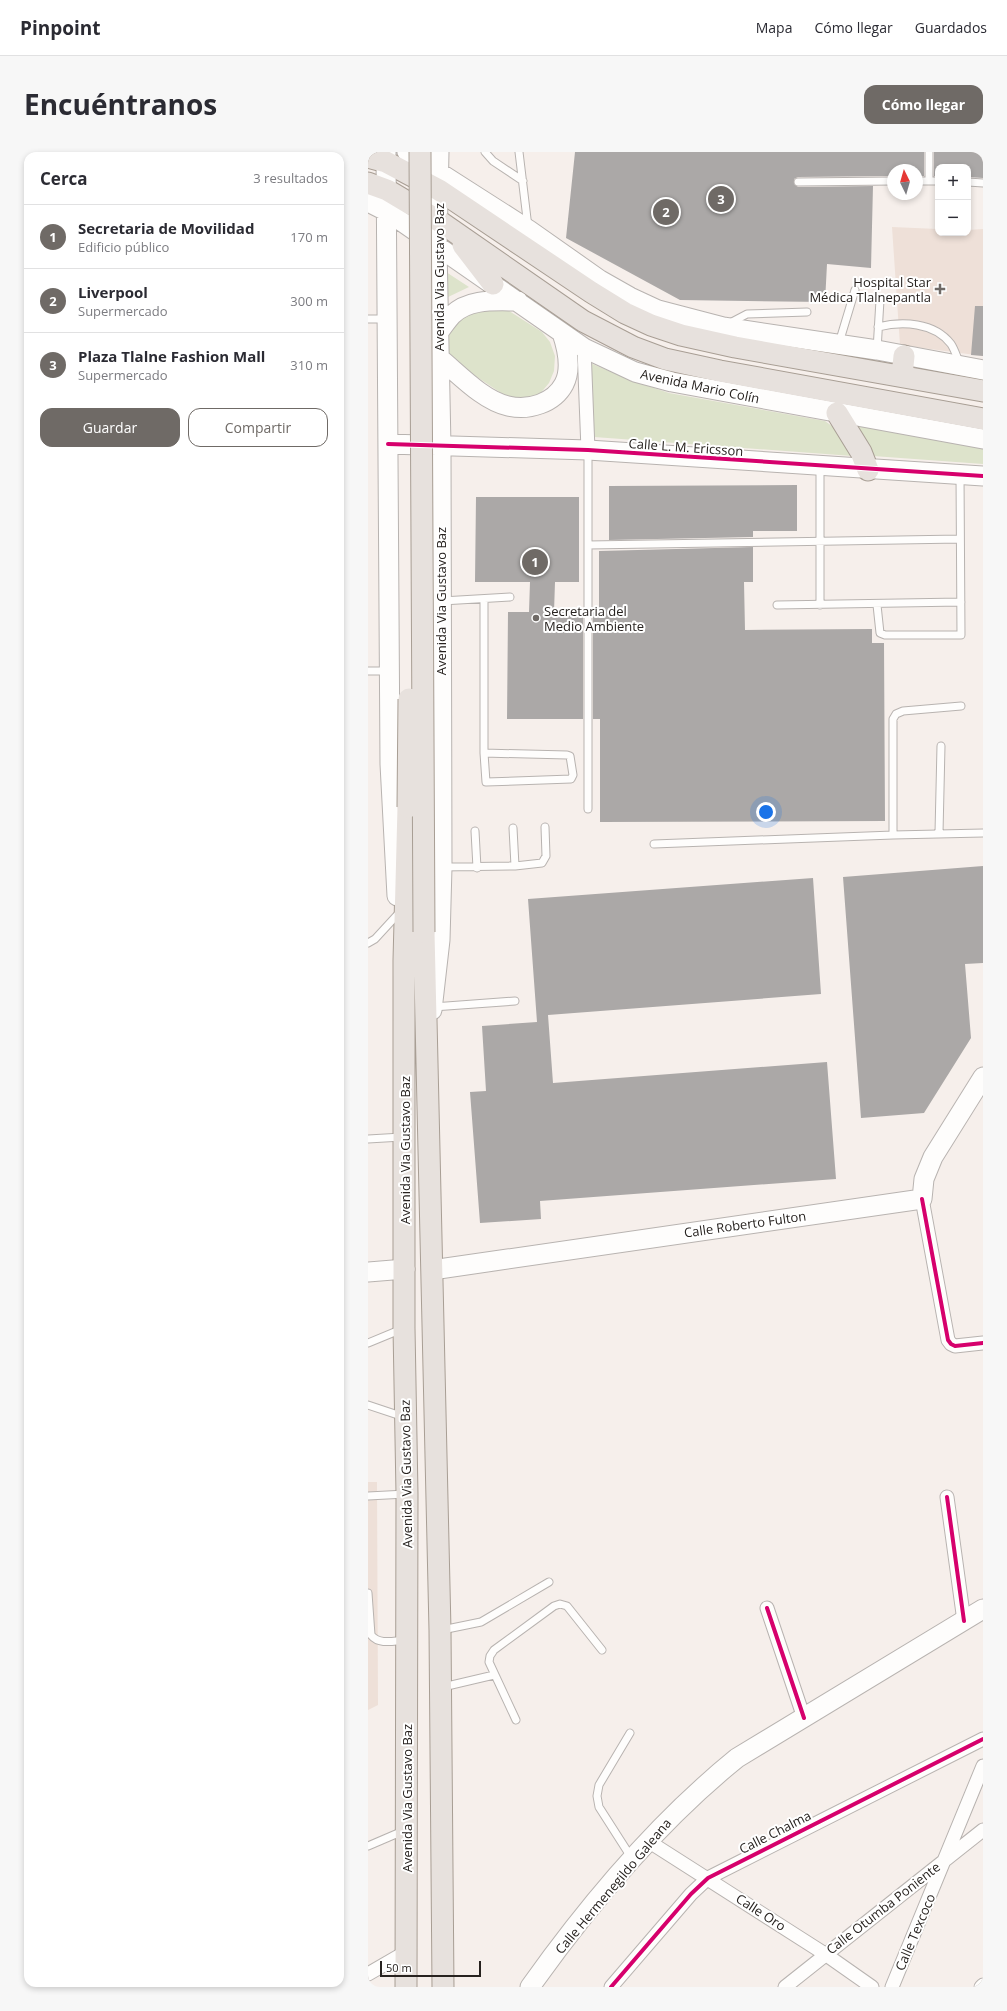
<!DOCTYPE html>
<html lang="es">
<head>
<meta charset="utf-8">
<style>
  body { margin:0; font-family:"Open Sans",sans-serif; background:#f7f7f7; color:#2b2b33 }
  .controls { position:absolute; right:12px; top:12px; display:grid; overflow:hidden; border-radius:8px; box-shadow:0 2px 6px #0003 }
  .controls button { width:36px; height:36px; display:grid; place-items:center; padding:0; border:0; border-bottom:1px solid #e1e1e2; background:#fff; color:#2b2b33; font:20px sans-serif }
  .compass { position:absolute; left:519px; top:12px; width:36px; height:36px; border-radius:50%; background:#fff; box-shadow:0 2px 6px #0003; rotate:355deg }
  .scale { position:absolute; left:12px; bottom:10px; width:101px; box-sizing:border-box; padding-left:4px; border:2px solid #27221f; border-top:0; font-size:11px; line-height:14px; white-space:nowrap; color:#27221f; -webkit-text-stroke:3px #fff; paint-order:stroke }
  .you { position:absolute; left:398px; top:660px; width:14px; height:14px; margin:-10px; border:3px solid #fff; border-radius:50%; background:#1a73e8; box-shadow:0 0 0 6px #1a73e833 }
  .badge { display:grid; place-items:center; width:26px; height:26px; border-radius:50%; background:#6f6a66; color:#fff; font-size:13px; font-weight:700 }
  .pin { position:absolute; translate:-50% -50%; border:2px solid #fff; box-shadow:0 1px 4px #0006 }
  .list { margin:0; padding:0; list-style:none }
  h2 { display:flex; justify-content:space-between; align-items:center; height:52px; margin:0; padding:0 16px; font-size:17px }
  h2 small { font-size:13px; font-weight:400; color:#7c7c81 }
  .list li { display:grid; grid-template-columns:26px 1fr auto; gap:12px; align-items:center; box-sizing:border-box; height:64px; padding:0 16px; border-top:1px solid #e1e1e2 }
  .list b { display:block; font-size:15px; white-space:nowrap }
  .list p { margin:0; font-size:13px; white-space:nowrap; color:#7c7c81 }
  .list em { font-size:13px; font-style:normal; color:#7c7c81 }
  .actions { display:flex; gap:8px; padding:12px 16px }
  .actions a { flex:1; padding:9px 0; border:1px solid #6f6a66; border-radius:12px; text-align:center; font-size:14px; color:#6f6a66 }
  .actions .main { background:#6f6a66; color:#fff }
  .map { position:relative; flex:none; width:615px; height:1835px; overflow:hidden; border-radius:12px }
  header { display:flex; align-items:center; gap:24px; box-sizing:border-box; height:56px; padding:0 20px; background:#fff; border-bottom:1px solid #e1e1e2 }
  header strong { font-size:19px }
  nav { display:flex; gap:22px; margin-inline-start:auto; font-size:14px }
  .intro { display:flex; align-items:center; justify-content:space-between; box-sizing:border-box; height:96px; padding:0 24px }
  h1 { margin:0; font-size:28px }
  .button { padding:10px 18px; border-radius:12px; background:#6f6a66; color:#fff; font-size:14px; font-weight:700 }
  main { display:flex; gap:24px; padding:0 24px }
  aside { flex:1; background:#fff; border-radius:12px; box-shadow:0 2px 6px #0003 }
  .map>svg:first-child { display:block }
</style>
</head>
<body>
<header>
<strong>Pinpoint</strong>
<nav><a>Mapa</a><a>Cómo llegar</a><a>Guardados</a></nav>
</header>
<div class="intro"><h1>Encuéntranos</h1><a class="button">Cómo llegar</a></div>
<main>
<aside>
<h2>Cerca<small>3 resultados</small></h2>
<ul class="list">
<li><span class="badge">1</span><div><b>Secretaria de Movilidad</b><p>Edificio público</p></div><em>170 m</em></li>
<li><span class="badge">2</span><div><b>Liverpool</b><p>Supermercado</p></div><em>300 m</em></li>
<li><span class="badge">3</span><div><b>Plaza Tlalne Fashion Mall</b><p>Supermercado</p></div><em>310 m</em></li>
</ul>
<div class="actions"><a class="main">Guardar</a><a>Compartir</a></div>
</aside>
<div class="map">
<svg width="615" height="1835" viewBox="0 0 615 1835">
  <rect width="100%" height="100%" fill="#f6efeb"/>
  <path fill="#eee0d8" d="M 524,75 L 570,77 L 570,81 L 600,81 L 600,78 L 615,77 L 615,204 L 532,193 Z
    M 0,1330 L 9,1330 L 10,1553 L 0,1558 Z"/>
  <path fill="#dde3cb" d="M 78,120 L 101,135 L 78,146 Z
    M 132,153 L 174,180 L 182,190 L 187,204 L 186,219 L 181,231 L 171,243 L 166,246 L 142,247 L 103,221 L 79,201 L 79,175 L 83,168 Z
    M 222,211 L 265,229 L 301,241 L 457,269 L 468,277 L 484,304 L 226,285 Z
    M 487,273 L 615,296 L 615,312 L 505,304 Z"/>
  <path fill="#aba8a7" d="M 207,0 L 556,0 L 556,24 L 549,24 L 549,18 L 525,18 L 525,24 L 430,25 L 426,27 L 426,32 L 430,35 L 505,34 L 503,116 L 459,112 L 457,150 L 312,148 L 198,86 Z
    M 566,0 L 615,0 L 615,26 L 600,25 L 600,15 L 570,15 L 570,24 L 566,24 Z
    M 607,154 L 615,154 L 615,204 L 603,203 Z
    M 429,333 L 429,379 L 385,379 L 385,385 L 241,388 L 241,334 Z
    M 108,345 L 211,345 L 211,430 L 187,430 L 186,460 L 215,460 L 215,567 L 139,567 L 140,460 L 161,460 L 162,430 L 107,430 Z
    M 385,395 L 385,430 L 376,430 L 377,478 L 504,477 L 504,491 L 516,491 L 517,669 L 232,670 L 232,567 L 225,567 L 225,460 L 231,460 L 231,399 Z
    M 615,714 L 615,811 L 597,812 L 603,886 L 556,961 L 493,966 L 475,725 Z
    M 445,726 L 453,842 L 180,863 L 185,931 L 459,910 L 468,1027 L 172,1049 L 173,1067 L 112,1071 L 102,940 L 118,939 L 114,874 L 169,870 L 160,747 Z"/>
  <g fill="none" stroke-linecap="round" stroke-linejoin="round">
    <defs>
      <path id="lane" d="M 117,0 L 125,9 L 155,29
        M 151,0 L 160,75
        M 561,0 L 561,29 L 570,29
        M 549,29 L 561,29
        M 430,30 L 525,29
        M 600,30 L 615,31
        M 0,167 L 18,167
        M 360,172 L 379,162 L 439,160
        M 510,175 C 534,169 566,170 583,192 C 587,198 589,206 592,212
        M 471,191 L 487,138
        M 509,198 L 512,148
        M 220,393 L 592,387
        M 116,447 L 116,601
        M 74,449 L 142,445
        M 409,453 L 593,450
        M 452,453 L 452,314
        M 509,453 L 512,481 L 517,483 L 593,483 L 592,322
        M 0,519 L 21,519
        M 593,554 L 535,559 L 528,562 L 525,567 L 525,683 L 615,681
        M 116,601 L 199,603 L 202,604 L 205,623 L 203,627 L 118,630 Z
        M 220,657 L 220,299
        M 145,676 L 147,714
        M 107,679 L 109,716
        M 571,681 L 573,594
        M 286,692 L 525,683
        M 74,715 L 147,714 L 174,711 L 178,704 L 177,675
        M 0,791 L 7,787 L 30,762
        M 65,855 L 147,849
        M 0,987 L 34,985
        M 0,1191 L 34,1177
        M 0,1253 L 36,1265
        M 0,1344 L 38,1342
        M 0,1441 L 3,1483 C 11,1493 25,1489 36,1488
        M 74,1478 L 113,1470 L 181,1430
        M 75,1535 L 126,1523
        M 148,1568 L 121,1510 L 122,1504 L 126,1498 L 186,1454 L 192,1452 L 199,1454 L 234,1498
        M 262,1581 L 231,1633 L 229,1644 L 231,1655 L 263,1705
        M 0,1694 L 35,1679"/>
      <path id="street" d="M 216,196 L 220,298
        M 554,1047 L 580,1188 L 583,1192 L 587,1194 L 615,1191
        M 579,1345 L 596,1469
        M 399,1456 L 436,1566
        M 280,1689 L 457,1802 L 504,1835
        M 0,1822 L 38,1800
        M 243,1835 L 323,1742 L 340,1726 L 615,1587
        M 417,1835 L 615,1678
        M 524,1835 L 615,1614
        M 613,1835 L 615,1833"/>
      <path id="secondary" d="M 18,0 L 22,612 L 29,744
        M 39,0 L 161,78 L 232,128 L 262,145 L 290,158 L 355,175 L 509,198 L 615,218
        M 0,50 L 20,60 L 216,196 L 267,220 L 304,230 L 615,287
        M 70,181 C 75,175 79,168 84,163 C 101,146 128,149 150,149
        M 70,205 C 90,221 114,248 140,254 C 161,259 186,251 196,232 C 204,217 199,196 194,181
        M 20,292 L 220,298 L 615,324
        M 64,858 L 72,788 L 74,715 L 73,294 L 69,95 L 71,0
        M 64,1118 L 554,1047 L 556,1027 L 565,1005 L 615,925
        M 0,1120 L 37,1117
        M 162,1835 C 221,1752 290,1670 369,1606 L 615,1457"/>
      <path id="primary" d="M 0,5 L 18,10 L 71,38 L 223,140 L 257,161 L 283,173 L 313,183 L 367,195 L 615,239
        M 0,31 L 19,38 L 71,69 L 215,169 L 265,195 L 297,207 L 352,219 L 615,267
        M 95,93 L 125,132
        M 534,224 L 536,204
        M 469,261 L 493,300 L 500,318
        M 56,780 L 72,1478 L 75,1835
        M 38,1835 L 39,1342 L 36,1176 L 36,808 L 40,655"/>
    </defs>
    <use href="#lane" stroke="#b8b3b0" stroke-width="9"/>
    <use href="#street" stroke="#b8b3b0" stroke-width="15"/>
    <use href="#secondary" stroke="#b8b3b0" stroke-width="21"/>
    <use href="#primary" stroke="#a89e94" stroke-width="23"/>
    <use href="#lane" stroke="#fefdfc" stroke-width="7"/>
    <use href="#street" stroke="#fefdfc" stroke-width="13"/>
    <use href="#secondary" stroke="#fefdfc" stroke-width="19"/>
    <use href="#primary" stroke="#e7e1dd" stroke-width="21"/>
    <defs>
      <path id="primary-bridge" d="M 52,0 L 56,780
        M 40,655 L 41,547"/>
    </defs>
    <use href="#primary-bridge" stroke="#a89e94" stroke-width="23" stroke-linecap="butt"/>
    <use href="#primary-bridge" stroke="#e7e1dd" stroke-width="21"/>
    <defs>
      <path id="cycleway" d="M 20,292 L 220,298 L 615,324
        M 554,1047 L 580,1188 L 583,1192 L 587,1194 L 615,1191
        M 579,1345 L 596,1469
        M 399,1456 L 436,1566
        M 243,1835 L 323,1742 L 340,1726 L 615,1587"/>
    </defs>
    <use href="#cycleway" stroke="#fff" stroke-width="6"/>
    <use href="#cycleway" stroke="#d6006c" stroke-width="4"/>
  </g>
  <g fill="#6f6a66" stroke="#fff" stroke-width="1.5">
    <path d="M570 131h4v4h4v4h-4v4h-4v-4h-4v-4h4z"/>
    <circle cx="168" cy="466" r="4"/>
  </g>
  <g text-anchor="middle" stroke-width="4" stroke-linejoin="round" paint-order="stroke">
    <g font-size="13" fill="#27221f" stroke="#fff">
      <text transform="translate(71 125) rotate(-90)" y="5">Avenida Via Gustavo Baz</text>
      <text transform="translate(332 234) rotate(12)" y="5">Avenida Mario Colín</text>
      <text transform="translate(318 295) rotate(4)" y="5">Calle L. M. Ericsson</text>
      <text transform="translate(73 449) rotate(-90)" y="5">Avenida Via Gustavo Baz</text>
      <text transform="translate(37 998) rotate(-90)" y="5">Avenida Via Gustavo Baz</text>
      <text transform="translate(377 1072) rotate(-8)" y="5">Calle Roberto Fulton</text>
      <text transform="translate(38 1322) rotate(-91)" y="5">Avenida Via Gustavo Baz</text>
      <text transform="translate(39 1646) rotate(-90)" y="5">Avenida Via Gustavo Baz</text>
      <text transform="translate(407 1680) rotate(-27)" y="5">Calle Chalma</text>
      <text transform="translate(245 1734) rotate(-50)" y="5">Calle Hermenegildo Galeana</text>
      <text transform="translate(515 1756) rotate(-38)" y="5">Calle Otumba Poniente</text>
      <text transform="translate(393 1760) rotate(33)" y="5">Calle Oro</text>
      <text transform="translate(547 1780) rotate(-67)" y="5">Calle Texcoco</text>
    </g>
    <g font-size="13" fill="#27221f" stroke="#fff" text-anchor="end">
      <text x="563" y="135">Hospital Star<tspan x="563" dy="15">Médica Tlalnepantla</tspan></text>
      <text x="176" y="464" text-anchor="start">Secretaria del<tspan x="176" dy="15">Medio Ambiente</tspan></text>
    </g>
  </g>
</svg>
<div class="controls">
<button>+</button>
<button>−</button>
</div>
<svg class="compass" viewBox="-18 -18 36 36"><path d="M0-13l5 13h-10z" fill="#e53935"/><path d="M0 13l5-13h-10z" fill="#7c7c81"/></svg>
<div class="scale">50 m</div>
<div class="you"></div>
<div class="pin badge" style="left:167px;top:410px">1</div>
<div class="pin badge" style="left:298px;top:60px">2</div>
<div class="pin badge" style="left:353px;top:47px">3</div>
</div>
</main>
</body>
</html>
